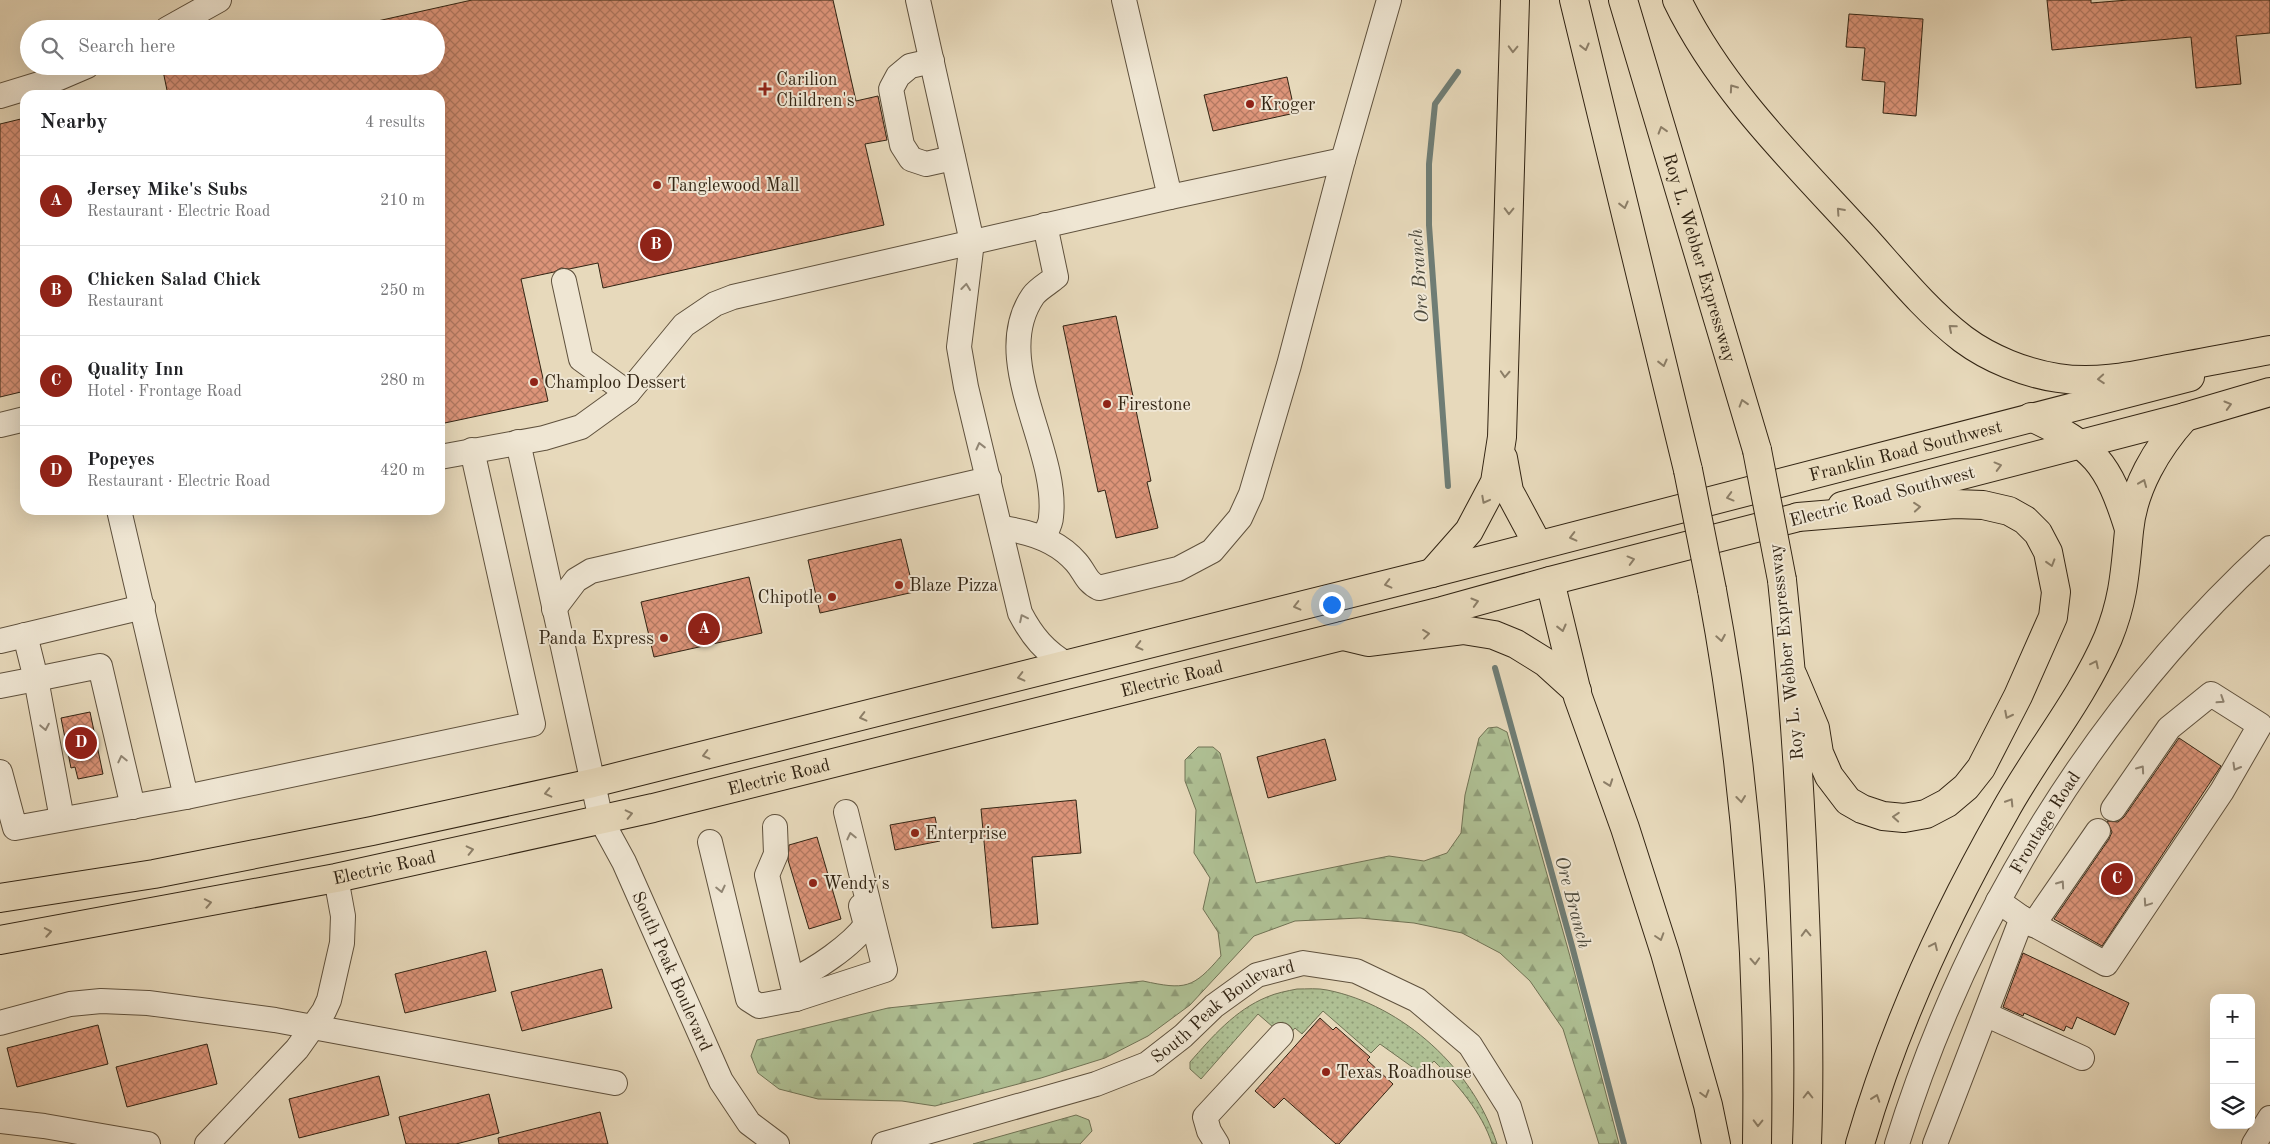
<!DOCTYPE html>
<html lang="en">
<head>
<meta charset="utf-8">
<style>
  body { margin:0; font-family:"Old Standard TT",serif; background:#f2f2f2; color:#202124 }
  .controls { position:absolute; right:15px; bottom:15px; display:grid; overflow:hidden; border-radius:10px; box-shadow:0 5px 20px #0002 }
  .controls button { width:45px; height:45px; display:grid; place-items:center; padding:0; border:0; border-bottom:1px solid #e0e0e0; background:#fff; color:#202124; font:25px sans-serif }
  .you { position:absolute; left:1331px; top:604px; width:18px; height:18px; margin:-12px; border:4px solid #fff; border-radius:50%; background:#1a73e8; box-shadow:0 0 0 8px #1a73e833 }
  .badge { display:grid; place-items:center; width:32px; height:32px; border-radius:50%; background:#8f2418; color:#fff; font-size:16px; font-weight:700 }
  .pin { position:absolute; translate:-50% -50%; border:2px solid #fff; box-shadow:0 1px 5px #0006 }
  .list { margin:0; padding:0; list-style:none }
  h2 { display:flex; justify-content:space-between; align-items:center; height:65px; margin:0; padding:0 20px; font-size:21px }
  h2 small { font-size:16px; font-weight:400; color:#757577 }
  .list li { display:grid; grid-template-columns:32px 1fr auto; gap:15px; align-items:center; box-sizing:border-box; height:90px; padding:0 20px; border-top:1px solid #e0e0e0 }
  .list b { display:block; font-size:19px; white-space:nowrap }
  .list p { margin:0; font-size:16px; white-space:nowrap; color:#757577 }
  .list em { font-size:16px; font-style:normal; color:#757577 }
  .icon { flex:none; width:28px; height:28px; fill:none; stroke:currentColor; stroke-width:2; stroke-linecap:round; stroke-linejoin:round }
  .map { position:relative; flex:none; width:2270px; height:1144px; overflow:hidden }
  .search { position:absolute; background:#fff; box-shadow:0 5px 20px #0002; left:20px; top:20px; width:425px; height:55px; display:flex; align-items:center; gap:12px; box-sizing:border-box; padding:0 18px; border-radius:28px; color:#757577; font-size:19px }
  .panel { position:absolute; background:#fff; box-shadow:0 5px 20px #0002; left:20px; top:90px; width:425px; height:425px; border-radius:15px }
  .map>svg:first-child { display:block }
</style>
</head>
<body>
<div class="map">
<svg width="2270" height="1144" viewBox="0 0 2270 1144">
  <defs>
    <pattern id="grass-dots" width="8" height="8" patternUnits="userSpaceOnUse" patternTransform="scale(1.25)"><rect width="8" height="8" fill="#afc094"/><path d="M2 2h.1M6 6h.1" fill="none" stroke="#8f9c78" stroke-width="1.8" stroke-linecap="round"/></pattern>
    <pattern id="forest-firs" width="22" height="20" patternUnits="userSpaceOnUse" patternTransform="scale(1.25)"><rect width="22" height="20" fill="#afc094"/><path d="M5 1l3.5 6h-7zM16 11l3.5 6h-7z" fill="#8f9c78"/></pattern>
    <pattern id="building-cross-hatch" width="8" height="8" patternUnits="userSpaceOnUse" patternTransform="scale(1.25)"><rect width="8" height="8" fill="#dc9479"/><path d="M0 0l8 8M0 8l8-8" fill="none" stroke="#b37962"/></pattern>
  </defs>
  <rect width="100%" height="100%" fill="#e7d9bb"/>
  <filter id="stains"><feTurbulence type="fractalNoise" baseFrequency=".004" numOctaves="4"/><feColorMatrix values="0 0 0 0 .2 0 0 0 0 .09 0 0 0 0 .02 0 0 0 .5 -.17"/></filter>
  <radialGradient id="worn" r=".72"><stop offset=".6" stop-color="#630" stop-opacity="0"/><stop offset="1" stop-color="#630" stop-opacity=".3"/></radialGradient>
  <path fill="url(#grass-dots)" stroke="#707254" d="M 1297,989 C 1307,989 1318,988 1327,990 C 1403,1005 1474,1070 1497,1144 L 1492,1144 C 1482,1112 1457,1084 1434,1061 L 1424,1072 L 1415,1069 L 1380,1044 L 1371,1053 L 1323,1011 L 1302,1034 L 1295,1028 L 1289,1035 L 1276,1024 L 1273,1027 L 1258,1014 L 1201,1079 L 1190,1069 L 1190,1062 C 1212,1037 1235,1010 1267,997 C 1276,993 1287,991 1297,989 Z"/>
  <path fill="url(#forest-firs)" stroke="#707254" d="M 1497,727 L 1507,732 L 1573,967 L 1619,1144 L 1599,1144 L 1563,1029 L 1530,981 L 1500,953 L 1462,933 L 1414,923 L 1360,918 L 1295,921 L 1254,936 L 1190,1005 L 1148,1036 L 1105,1058 L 1041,1078 L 935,1106 L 902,1101 L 818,1099 L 779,1089 L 758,1073 L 751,1056 L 757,1040 L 888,1008 L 1143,981 C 1185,990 1193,989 1221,956 L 1218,932 L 1203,909 L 1210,878 L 1194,853 L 1196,810 L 1185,781 L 1185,760 L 1198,747 L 1213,747 L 1220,753 L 1256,883 L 1389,856 L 1424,861 L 1447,853 L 1461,833 L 1465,795 L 1479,738 L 1488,728 Z
    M 1076,1115 L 1089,1120 L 1092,1131 L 1080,1144 L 973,1144 Z"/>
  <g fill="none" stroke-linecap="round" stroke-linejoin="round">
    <path stroke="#6f7d75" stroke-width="6" d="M 1448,486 L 1429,225 L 1429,164 L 1435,104 L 1458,72
      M 1495,668 L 1572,946 L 1624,1144"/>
  </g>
  <path fill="url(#building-cross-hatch)" stroke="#322413" d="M 472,0 L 833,0 L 856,101 L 878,96 L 887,140 L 865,144 L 884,225 L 603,288 L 598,263 L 569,269 L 561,268 L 554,272 L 521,279 L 548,401 L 440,424 L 440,95 L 168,95 L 162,66 L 436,66 L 436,29 L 374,29 L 373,22 Z
    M 2047,0 L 2091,0 L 2091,3 L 2128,0 L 2270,0 L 2270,33 L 2236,36 L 2241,84 L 2196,88 L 2191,37 L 2052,50 Z
    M 1849,14 L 1923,19 L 1916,116 L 1883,113 L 1885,82 L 1862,80 L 1865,48 L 1846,47 Z
    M 1287,77 L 1295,113 L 1213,131 L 1204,95 Z
    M 25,118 L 25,391 L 0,397 L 0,124 Z
    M 1116,316 L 1151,481 L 1147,482 L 1158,528 L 1116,538 L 1105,490 L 1098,492 L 1063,326 Z
    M 901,539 L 914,592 L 820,613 L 808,560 Z
    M 749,577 L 762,633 L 654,657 L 641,602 Z
    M 90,712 L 103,774 L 78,779 L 75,767 L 71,768 L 61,718 Z
    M 2179,738 L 2221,766 L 2102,946 L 2054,919 L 2109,839 L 2112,832 L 2107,821 L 2118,822 L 2124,817 Z
    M 1325,739 L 1336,780 L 1268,798 L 1257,757 Z
    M 1076,800 L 1081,853 L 1032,857 L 1038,924 L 992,928 L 981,809 Z
    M 935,817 L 940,841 L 895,850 L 890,825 Z
    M 817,837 L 841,919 L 809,929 L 788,860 L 789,845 Z
    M 486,951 L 496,991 L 405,1013 L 395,974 Z
    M 2023,953 L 2129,1003 L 2115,1035 L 2077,1017 L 2072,1029 L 2066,1026 L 2064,1031 L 2024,1013 L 2023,1016 L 2003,1007 Z
    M 602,969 L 612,1008 L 522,1031 L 511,992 Z
    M 1320,1018 L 1333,1030 L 1336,1027 L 1370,1057 L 1367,1060 L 1393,1084 L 1339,1144 L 1336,1144 L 1284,1098 L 1274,1108 L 1255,1091 Z
    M 98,1025 L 108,1064 L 17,1087 L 7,1048 Z
    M 207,1044 L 217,1084 L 127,1107 L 116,1067 Z
    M 379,1076 L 389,1115 L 299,1138 L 289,1099 Z
    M 489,1094 L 499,1133 L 456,1144 L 406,1144 L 399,1117 Z
    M 600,1112 L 608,1144 L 499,1144 L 498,1138 Z"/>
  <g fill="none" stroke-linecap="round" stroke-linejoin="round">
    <defs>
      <g id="minor">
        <path d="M 918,0 L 972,242 L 959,347 L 966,387 L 1020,613 C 1032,636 1045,652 1068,665"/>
        <path d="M 1124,0 L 1170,197"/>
        <path d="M 167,29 L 219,0"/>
        <path d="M 932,61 L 910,66 L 898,76 L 891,89 L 902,145 L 911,159 L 926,164 L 953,158"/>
        <path d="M 0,96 L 59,78 L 87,66"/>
        <path d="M 564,281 L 581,359 L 628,393"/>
        <path d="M 0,425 L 25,419"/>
        <path id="s1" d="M 518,442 L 601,820 L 624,862 L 721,1081 L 749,1123 L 777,1144"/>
        <path d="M 440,457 L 544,438 L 581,427 L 628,393 L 684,325 L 715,304 L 733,297 L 1170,197 L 1343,160"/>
        <path d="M 119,510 L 186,797 L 533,724 L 472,450"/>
        <path d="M 1000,528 C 1028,531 1057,540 1076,562 C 1085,572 1086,582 1099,588 L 1178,569 L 1212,551 L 1240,518 L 1251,494 L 1289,365 L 1343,160 L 1389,0"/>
        <path d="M 1043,538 C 1046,532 1051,524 1051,517 C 1059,448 989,360 1033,296 C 1038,289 1049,283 1056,277 L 1045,225"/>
        <path d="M 554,609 L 576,580 L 591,571 L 989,479"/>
        <path d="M 0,641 L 143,607"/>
        <path d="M 0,686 L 36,679 L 25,635"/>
        <path d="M 0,772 L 15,828 L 186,797"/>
        <path d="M 62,819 L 36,679 L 100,666 L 133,807"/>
        <path d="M 775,827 L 776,854 L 767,875 L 796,999 L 885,970 L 846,812"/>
        <path d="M 710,842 L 748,999 L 759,1006 L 796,999"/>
        <path d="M 1998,901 L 2022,918 L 2106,964 L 2222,791 L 2260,725 L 2211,694 L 2169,728 L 2113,809"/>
        <path d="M 2033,925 L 2098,831"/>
        <path d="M 792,980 C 814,971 852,945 866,925 L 861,906"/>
        <path d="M 1987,1015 L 2082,1058"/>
        <path d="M 0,1023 L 70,1004 L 101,1001 L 148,1003 L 275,1020 L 615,1083"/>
        <path d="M 0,1121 L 44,1126 L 148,1144"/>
        <path d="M 207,1144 L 297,1049 L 324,1011 L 329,1000 L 342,943 L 343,916 L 336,878"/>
        <path id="s2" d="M 884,1144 L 1096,1084 L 1147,1064 L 1183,1036 L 1214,1006 L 1257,975 L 1303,963 L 1356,971 L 1417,1000 L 1470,1045 L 1509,1107 L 1520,1144"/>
        <path d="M 1217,1144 L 1209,1131 L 1205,1117 L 1281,1035"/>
        <path id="s3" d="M 1897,1144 C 1967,919 2095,708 2270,548"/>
        <path d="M 1935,1144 L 2022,918"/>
        <path d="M 2254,1144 L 2270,1118"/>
      </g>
      <g id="major">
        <path d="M 1842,506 L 2185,417 L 2270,392"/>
        <path id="s4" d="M 0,898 L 154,874 L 372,831 L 593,783 L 1432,573 L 2190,377"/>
        <path id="s5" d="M 0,940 L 336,878 L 653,808 L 1442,611 L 1550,581 L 1795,518"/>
      </g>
      <g id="highway">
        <path d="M 1574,0 L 1688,470"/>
        <path id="s6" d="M 1623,0 L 1757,450"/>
        <path d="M 1677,0 C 1720,89 1793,160 1859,232 C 1892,268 1924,309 1963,339 C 1990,359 2025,373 2058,378 C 2095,384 2132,376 2168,369 C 2202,363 2236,356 2270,350"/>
        <path d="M 2031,417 C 2095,447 2108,462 2129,529"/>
        <path d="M 1503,458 L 1509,491 L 1538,545"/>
        <path d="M 1432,573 L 1469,531 L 1495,482 L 1502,437 L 1515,0"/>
        <path d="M 1782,580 C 1794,692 1801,804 1805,916 C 1808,992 1810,1068 1807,1144"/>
        <path d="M 1550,581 L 1578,697 L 1625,828 L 1665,953 L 1708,1105 L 1716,1144"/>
        <path d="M 1712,590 C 1746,772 1760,958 1757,1144"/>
        <path d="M 1343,636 L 1368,642 L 1463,630 L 1494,635 L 1516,644 L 1545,662 L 1577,691"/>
        <path d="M 1793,676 L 1815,728 L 1819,753 L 1829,776 L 1848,801 L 1862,809 L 1883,816 L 1904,818 L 1926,814 L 1947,803 L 1966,787 L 1981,768 L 2018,696 L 2053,617 L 2056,592 L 2048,552 L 2038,533 L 2025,520 L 2009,511 L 1983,505 L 1955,504 L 1798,517"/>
        <path d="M 1860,1144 C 1894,1027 1945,916 2005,811 C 2037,753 2082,699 2108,638 C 2124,599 2125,571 2129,531 C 2133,488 2157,448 2185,417"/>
      </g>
    </defs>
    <use href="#minor" stroke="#5f513d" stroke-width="26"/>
    <use href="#major" stroke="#322413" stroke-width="30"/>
    <use href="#highway" stroke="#322413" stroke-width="30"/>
    <use href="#minor" stroke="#efe6d3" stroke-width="24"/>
    <use href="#major" stroke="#e7d9bb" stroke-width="28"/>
    <use href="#highway" stroke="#e7d9bb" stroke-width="28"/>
    <defs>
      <path id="highway-bridge" d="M 1757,450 L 1782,580
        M 1688,470 L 1712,590"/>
    </defs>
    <use href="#highway-bridge" stroke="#322413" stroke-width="30" stroke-linecap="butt"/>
    <use href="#highway-bridge" stroke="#e7d9bb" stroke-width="28"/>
  </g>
  <defs><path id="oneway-chevron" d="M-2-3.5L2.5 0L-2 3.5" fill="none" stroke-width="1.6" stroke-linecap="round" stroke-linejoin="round" transform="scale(1.25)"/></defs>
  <g stroke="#8c7e67">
    <use href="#oneway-chevron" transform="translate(1585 47) rotate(76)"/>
    <use href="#oneway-chevron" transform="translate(1513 49) rotate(92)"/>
    <use href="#oneway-chevron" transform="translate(1733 88) rotate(-125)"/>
    <use href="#oneway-chevron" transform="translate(1662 130) rotate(-107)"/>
    <use href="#oneway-chevron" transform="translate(1624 205) rotate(76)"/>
    <use href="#oneway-chevron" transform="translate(1509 211) rotate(91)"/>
    <use href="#oneway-chevron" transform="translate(1840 211) rotate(-132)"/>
    <use href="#oneway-chevron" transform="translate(1952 328) rotate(-139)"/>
    <use href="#oneway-chevron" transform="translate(1663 363) rotate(76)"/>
    <use href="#oneway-chevron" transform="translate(1505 374) rotate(93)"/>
    <use href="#oneway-chevron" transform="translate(2101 379) rotate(176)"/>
    <use href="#oneway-chevron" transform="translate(1743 403) rotate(-107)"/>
    <use href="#oneway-chevron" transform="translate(2228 405) rotate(-16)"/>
    <use href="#oneway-chevron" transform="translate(1998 466) rotate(-15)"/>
    <use href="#oneway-chevron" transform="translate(2143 483) rotate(-68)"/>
    <use href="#oneway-chevron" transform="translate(1730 497) rotate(165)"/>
    <use href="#oneway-chevron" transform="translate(1485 500) rotate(118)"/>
    <use href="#oneway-chevron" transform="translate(1917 507) rotate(-5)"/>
    <use href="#oneway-chevron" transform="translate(1573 537) rotate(166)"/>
    <use href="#oneway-chevron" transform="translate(1631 560) rotate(-15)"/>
    <use href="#oneway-chevron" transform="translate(2051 563) rotate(73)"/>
    <use href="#oneway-chevron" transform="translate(1388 584) rotate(166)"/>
    <use href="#oneway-chevron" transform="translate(1475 602) rotate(-16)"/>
    <use href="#oneway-chevron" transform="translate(1297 606) rotate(166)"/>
    <use href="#oneway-chevron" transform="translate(1562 628) rotate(76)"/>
    <use href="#oneway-chevron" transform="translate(1426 634) rotate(-7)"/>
    <use href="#oneway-chevron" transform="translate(1721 638) rotate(80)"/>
    <use href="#oneway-chevron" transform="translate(1139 646) rotate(166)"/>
    <use href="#oneway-chevron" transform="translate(2095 664) rotate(-64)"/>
    <use href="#oneway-chevron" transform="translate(1021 677) rotate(166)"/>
    <use href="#oneway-chevron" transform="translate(2008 715) rotate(117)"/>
    <use href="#oneway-chevron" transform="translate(863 717) rotate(166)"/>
    <use href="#oneway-chevron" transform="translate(706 755) rotate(166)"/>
    <use href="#oneway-chevron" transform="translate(1609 783) rotate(70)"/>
    <use href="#oneway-chevron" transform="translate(548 793) rotate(167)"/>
    <use href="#oneway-chevron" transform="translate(1741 799) rotate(83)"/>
    <use href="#oneway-chevron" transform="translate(2010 802) rotate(-58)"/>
    <use href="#oneway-chevron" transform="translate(629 814) rotate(-13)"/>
    <use href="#oneway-chevron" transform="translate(1896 817) rotate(-176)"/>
    <use href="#oneway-chevron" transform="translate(470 850) rotate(-13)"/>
    <use href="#oneway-chevron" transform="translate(208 903) rotate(-11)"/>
    <use href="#oneway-chevron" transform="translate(48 932) rotate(-10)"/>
    <use href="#oneway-chevron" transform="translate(1806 933) rotate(-92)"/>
    <use href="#oneway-chevron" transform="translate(1660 937) rotate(72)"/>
    <use href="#oneway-chevron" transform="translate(1934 946) rotate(-65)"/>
    <use href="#oneway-chevron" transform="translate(1755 961) rotate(87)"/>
    <use href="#oneway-chevron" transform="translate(1705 1094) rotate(74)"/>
    <use href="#oneway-chevron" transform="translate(1808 1095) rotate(-90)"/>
    <use href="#oneway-chevron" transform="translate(1876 1098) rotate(-71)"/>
    <use href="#oneway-chevron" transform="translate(1758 1123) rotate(91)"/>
  </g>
  <g stroke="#908573">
    <use href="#oneway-chevron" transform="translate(966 287) rotate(-83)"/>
    <use href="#oneway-chevron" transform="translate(980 446) rotate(-104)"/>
    <use href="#oneway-chevron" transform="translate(1023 618) rotate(-116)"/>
    <use href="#oneway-chevron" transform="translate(2221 700) rotate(33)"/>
    <use href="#oneway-chevron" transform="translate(45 727) rotate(79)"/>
    <use href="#oneway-chevron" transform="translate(122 759) rotate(-103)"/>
    <use href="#oneway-chevron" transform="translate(2236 767) rotate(120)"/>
    <use href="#oneway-chevron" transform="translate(2141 769) rotate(-55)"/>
    <use href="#oneway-chevron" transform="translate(851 836) rotate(-103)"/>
    <use href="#oneway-chevron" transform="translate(2061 884) rotate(-55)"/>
    <use href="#oneway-chevron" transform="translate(721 889) rotate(77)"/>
    <use href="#oneway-chevron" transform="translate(2147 903) rotate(124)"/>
  </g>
  <g fill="#8f2418" stroke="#efe6d3" stroke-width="2">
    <path d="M762.5 81.5h5v5h5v5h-5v5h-5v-5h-5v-5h5z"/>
    <circle cx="1250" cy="104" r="5"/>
    <circle cx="657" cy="185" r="5"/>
    <circle cx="534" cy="382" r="5"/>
    <circle cx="1107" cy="404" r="5"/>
    <circle cx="899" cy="585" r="5"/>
    <circle cx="832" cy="597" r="5"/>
    <circle cx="664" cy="638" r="5"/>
    <circle cx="915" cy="833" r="5"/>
    <circle cx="813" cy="883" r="5"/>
    <circle cx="1326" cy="1072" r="5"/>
  </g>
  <g text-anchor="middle" stroke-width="4" stroke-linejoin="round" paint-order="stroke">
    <g font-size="18" fill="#322413" stroke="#efe6d3" text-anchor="start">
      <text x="776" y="85">Carilion<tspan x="776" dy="21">Children's</tspan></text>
      <text x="1260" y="110">Kroger</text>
      <text x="667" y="191">Tanglewood Mall</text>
      <text x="544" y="388">Champloo Dessert</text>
      <text x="1117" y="410">Firestone</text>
      <text x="909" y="591">Blaze Pizza</text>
      <text x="822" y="603" text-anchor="end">Chipotle</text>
      <text x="654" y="644" text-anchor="end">Panda Express</text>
      <text x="925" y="839">Enterprise</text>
      <text x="823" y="889">Wendy's</text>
      <text x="1336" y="1078">Texas Roadhouse</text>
    </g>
    <g font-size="18" fill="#322413" stroke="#efe6d3">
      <text dy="6" stroke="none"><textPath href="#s6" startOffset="269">Roy L. Webber Expressway</textPath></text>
      <text dy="6" stroke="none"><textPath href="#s4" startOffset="1958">Franklin Road Southwest</textPath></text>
      <text transform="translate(1882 496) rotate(-15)" y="6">Electric Road Southwest</text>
      <text transform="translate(1786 652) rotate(-96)" y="6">Roy L. Webber Expressway</text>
      <text dy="6" stroke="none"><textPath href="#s5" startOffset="1201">Electric Road</textPath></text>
      <text dy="6" stroke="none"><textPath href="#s5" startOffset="796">Electric Road</textPath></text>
      <text dy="6" stroke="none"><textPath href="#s3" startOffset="355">Frontage Road</textPath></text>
      <text dy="6" stroke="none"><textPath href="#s5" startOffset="391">Electric Road</textPath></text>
      <text dy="6" stroke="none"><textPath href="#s1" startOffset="554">South Peak Boulevard</textPath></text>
      <text dy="6" stroke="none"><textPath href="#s2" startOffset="369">South Peak Boulevard</textPath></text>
    </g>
    <g font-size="19" font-style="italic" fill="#4c493c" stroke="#efe6d3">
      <text transform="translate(1418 276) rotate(-94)" y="7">Ore Branch</text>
      <text transform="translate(1574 902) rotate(75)" y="7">Ore Branch</text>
    </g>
  </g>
  <rect width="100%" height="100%" filter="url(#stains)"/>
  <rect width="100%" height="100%" fill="url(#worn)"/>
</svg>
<div class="controls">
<button>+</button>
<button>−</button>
<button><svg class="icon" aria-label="layers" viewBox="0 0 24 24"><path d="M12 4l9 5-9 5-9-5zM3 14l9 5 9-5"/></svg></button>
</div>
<div class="you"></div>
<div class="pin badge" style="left:704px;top:629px">A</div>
<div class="pin badge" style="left:656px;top:245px">B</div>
<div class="pin badge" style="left:2117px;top:879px">C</div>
<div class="pin badge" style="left:81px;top:743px">D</div>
<div class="search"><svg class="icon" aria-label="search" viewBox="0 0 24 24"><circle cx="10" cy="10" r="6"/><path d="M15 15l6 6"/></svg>Search here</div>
<section class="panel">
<h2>Nearby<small>4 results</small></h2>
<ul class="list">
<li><span class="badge">A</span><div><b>Jersey Mike's Subs</b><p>Restaurant · Electric Road</p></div><em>210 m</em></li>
<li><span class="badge">B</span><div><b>Chicken Salad Chick</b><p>Restaurant</p></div><em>250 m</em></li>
<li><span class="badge">C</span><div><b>Quality Inn</b><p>Hotel · Frontage Road</p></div><em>280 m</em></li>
<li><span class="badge">D</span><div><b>Popeyes</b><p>Restaurant · Electric Road</p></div><em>420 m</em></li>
</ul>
</section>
</div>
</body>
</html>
